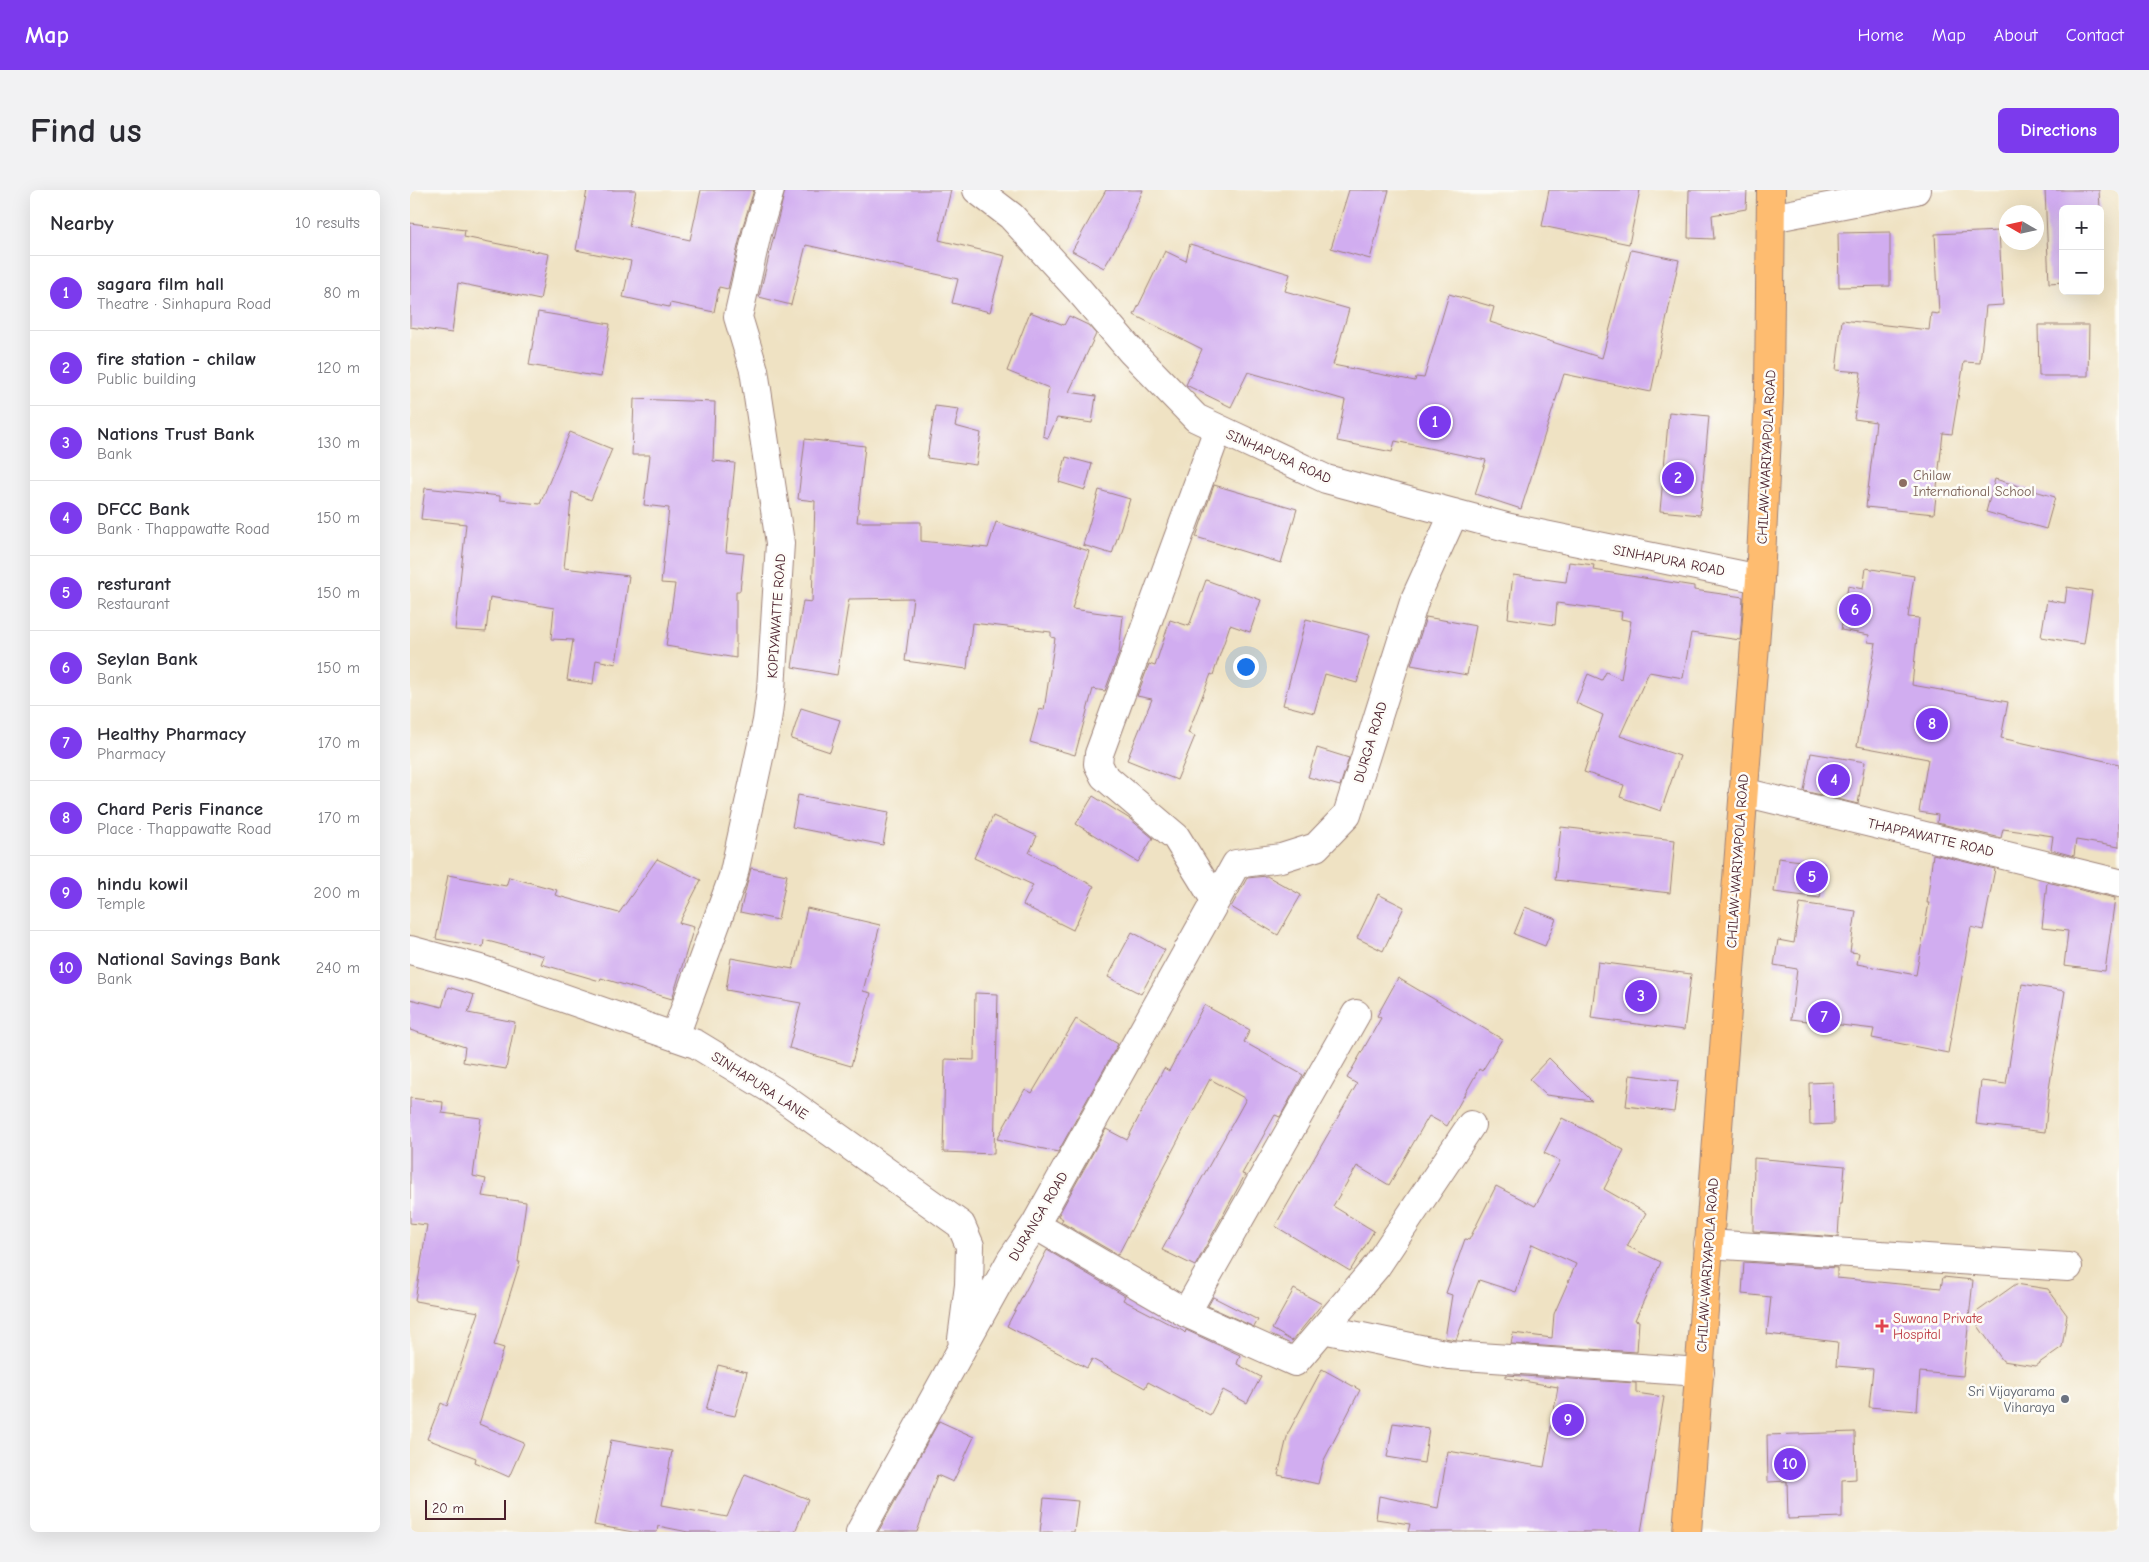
<!DOCTYPE html>
<html lang="en">
<head>
<meta charset="utf-8">
<style>
  body { margin:0; font-family:"Comic Neue",sans-serif; background:#f2f2f3; color:#2b2b33 }
  .controls { position:absolute; right:15px; top:15px; display:grid; overflow:hidden; border-radius:8px; box-shadow:0 5px 20px #0002 }
  .controls button { width:45px; height:45px; display:grid; place-items:center; padding:0; border:0; border-bottom:1px solid #e1e1e2; background:#fff; color:#2b2b33; font:25px sans-serif }
  .compass { position:absolute; left:1589px; top:15px; width:45px; height:45px; border-radius:50%; background:#fff; box-shadow:0 5px 20px #0002; rotate:279deg }
  .scale { position:absolute; left:15px; bottom:12px; width:81px; box-sizing:border-box; padding-left:5px; border:2px solid #4a1f2b; border-top:0; font-size:14px; line-height:18px; white-space:nowrap; color:#4a1f2b; -webkit-text-stroke:4px #fdfcf7; paint-order:stroke }
  .you { position:absolute; left:835px; top:476px; width:18px; height:18px; margin:-12px; border:4px solid #fff; border-radius:50%; background:#1a73e8; box-shadow:0 0 0 8px #1a73e833 }
  .badge { display:grid; place-items:center; width:32px; height:32px; border-radius:50%; background:#7c3aed; color:#fff; font-size:16px; font-weight:700 }
  .pin { position:absolute; translate:-50% -50%; border:2px solid #fff; box-shadow:0 1px 5px #0006 }
  .list { margin:0; padding:0; list-style:none }
  h2 { display:flex; justify-content:space-between; align-items:center; height:65px; margin:0; padding:0 20px; font-size:21px }
  h2 small { font-size:16px; font-weight:400; color:#7c7c81 }
  .list li { display:grid; grid-template-columns:32px 1fr auto; gap:15px; align-items:center; box-sizing:border-box; height:75px; padding:0 20px; border-top:1px solid #e1e1e2 }
  .list b { display:block; font-size:19px; white-space:nowrap }
  .list p { margin:0; font-size:16px; white-space:nowrap; color:#7c7c81 }
  .list em { font-size:16px; font-style:normal; color:#7c7c81 }
  .map { position:relative; flex:none; width:1709px; height:1342px; overflow:hidden; border-radius:8px }
  header { display:flex; align-items:center; gap:30px; box-sizing:border-box; height:70px; padding:0 25px; background:#7c3aed; color:#fff }
  header strong { font-size:24px }
  nav { display:flex; gap:28px; margin-inline-start:auto; font-size:18px }
  .intro { display:flex; align-items:center; justify-content:space-between; box-sizing:border-box; height:120px; padding:0 30px }
  h1 { margin:0; font-size:35px }
  .button { padding:12px 22px; border-radius:8px; background:#7c3aed; color:#fff; font-size:18px; font-weight:700 }
  main { display:flex; gap:30px; padding:0 30px }
  aside { flex:1; background:#fff; border-radius:8px; box-shadow:0 5px 20px #0002 }
  .map>svg:first-child { display:block }
</style>
</head>
<body>
<header>
<strong>Map</strong>
<nav><a>Home</a><a>Map</a><a>About</a><a>Contact</a></nav>
</header>
<div class="intro"><h1>Find us</h1><a class="button">Directions</a></div>
<main>
<aside>
<h2>Nearby<small>10 results</small></h2>
<ul class="list">
<li><span class="badge">1</span><div><b>sagara film hall</b><p>Theatre · Sinhapura Road</p></div><em>80 m</em></li>
<li><span class="badge">2</span><div><b>fire station - chilaw</b><p>Public building</p></div><em>120 m</em></li>
<li><span class="badge">3</span><div><b>Nations Trust Bank</b><p>Bank</p></div><em>130 m</em></li>
<li><span class="badge">4</span><div><b>DFCC Bank</b><p>Bank · Thappawatte Road</p></div><em>150 m</em></li>
<li><span class="badge">5</span><div><b>resturant</b><p>Restaurant</p></div><em>150 m</em></li>
<li><span class="badge">6</span><div><b>Seylan Bank</b><p>Bank</p></div><em>150 m</em></li>
<li><span class="badge">7</span><div><b>Healthy Pharmacy</b><p>Pharmacy</p></div><em>170 m</em></li>
<li><span class="badge">8</span><div><b>Chard Peris Finance</b><p>Place · Thappawatte Road</p></div><em>170 m</em></li>
<li><span class="badge">9</span><div><b>hindu kowil</b><p>Temple</p></div><em>200 m</em></li>
<li><span class="badge">10</span><div><b>National Savings Bank</b><p>Bank</p></div><em>240 m</em></li>
</ul>
</aside>
<div class="map">
<svg width="1709" height="1342" viewBox="0 0 1709 1342">
  <rect width="100%" height="100%" fill="#fdfcf7"/>
  <filter id="ink" filterUnits="userSpaceOnUse"><feTurbulence type="fractalNoise" baseFrequency=".02" numOctaves="2"/><feDisplacementMap in="SourceGraphic" scale="10" xChannelSelector="R" yChannelSelector="G"/><feConvolveMatrix kernelMatrix="1 2 1 2 8 2 1 2 1" color-interpolation-filters="sRGB"/></filter>
  <filter id="wash" filterUnits="userSpaceOnUse"><feTurbulence type="fractalNoise" baseFrequency=".0096" numOctaves="4" result="noise"/><feDisplacementMap in="SourceGraphic" scale="20" xChannelSelector="R" yChannelSelector="G"/><feGaussianBlur stdDeviation="1.12" result="paint"/><feColorMatrix in="noise" values="0 0 0 0 0 0 0 0 0 0 0 0 0 0 0 0 0 1.4 0 .05"/><feComposite in="paint" operator="in"/></filter>
  <g filter="url(#wash)">
    <rect width="100%" height="100%" fill="#efe2c3"/>
    <g id="blocks">
      <path fill="#d1adf0" d="M 177,0 L 226,0 L 219,36 L 280,50 L 291,0 L 344,0 L 332,39 L 318,99 L 309,97 L 304,122 L 260,113 L 259,117 L 213,107 L 221,71 L 166,60 Z
        M 375,0 L 541,0 L 529,50 L 595,66 L 580,122 L 542,113 L 548,89 L 396,55 L 381,115 L 349,107 Z
        M 696,0 L 733,0 L 717,38 L 694,78 L 662,61 Z
        M 939,0 L 979,0 L 960,69 L 921,58 Z
        M 1139,0 L 1230,0 L 1219,54 L 1132,36 Z
        M 1279,0 L 1337,0 L 1336,19 L 1302,25 L 1304,49 L 1278,48 Z
        M 1635,0 L 1689,0 L 1690,19 L 1653,19 L 1653,92 L 1639,93 Z
        M 0,33 L 55,40 L 54,47 L 139,64 L 130,110 L 48,93 L 42,143 L 0,137 Z
        M 1589,41 L 1593,115 L 1576,116 L 1570,173 L 1554,172 L 1542,244 L 1533,243 L 1524,324 L 1456,317 L 1466,232 L 1444,229 L 1451,182 L 1426,180 L 1432,130 L 1519,140 L 1521,123 L 1529,124 L 1525,44 Z
        M 1480,42 L 1480,96 L 1429,97 L 1428,43 Z
        M 780,54 L 880,84 L 875,101 L 939,119 L 923,175 L 1005,191 L 1006,187 L 1014,188 L 1039,104 L 1084,117 L 1080,132 L 1192,168 L 1221,60 L 1269,70 L 1241,202 L 1154,184 L 1111,319 L 1065,304 L 1076,270 L 985,251 L 982,262 L 927,251 L 935,210 L 838,182 L 821,217 L 776,195 L 792,159 L 724,125 L 755,61 L 776,71 Z
        M 128,122 L 200,134 L 191,187 L 119,175 Z
        M 620,122 L 654,135 L 659,126 L 678,135 L 686,144 L 659,202 L 686,206 L 682,233 L 647,228 L 638,248 L 633,246 L 639,198 L 597,181 Z
        M 1628,135 L 1679,135 L 1678,186 L 1629,186 Z
        M 224,209 L 305,212 L 303,271 L 325,273 L 316,362 L 334,364 L 330,401 L 326,401 L 326,468 L 256,456 L 265,394 L 251,393 L 259,318 L 234,315 L 240,265 L 222,265 Z
        M 525,216 L 549,219 L 545,236 L 571,243 L 566,275 L 517,268 Z
        M 1259,222 L 1299,226 L 1290,325 L 1250,321 Z
        M 160,242 L 202,259 L 181,310 L 162,302 L 154,378 L 219,386 L 206,474 L 186,470 L 183,494 L 157,490 L 163,450 L 141,449 L 144,418 L 80,407 L 76,442 L 45,440 L 56,334 L 11,329 L 15,298 L 90,306 L 90,310 L 130,314 Z
        M 395,249 L 455,256 L 447,332 L 511,332 L 511,351 L 578,358 L 586,332 L 679,361 L 662,419 L 713,426 L 709,463 L 695,501 L 683,499 L 665,565 L 620,552 L 629,519 L 634,520 L 645,448 L 641,447 L 641,442 L 562,433 L 557,479 L 495,471 L 503,408 L 439,409 L 427,485 L 382,477 L 393,411 L 402,412 L 405,311 L 388,309 Z
        M 656,267 L 682,274 L 675,300 L 649,292 Z
        M 1585,289 L 1645,307 L 1636,339 L 1576,322 Z
        M 804,295 L 887,319 L 871,373 L 786,347 Z
        M 689,300 L 720,309 L 702,364 L 673,355 Z
        M 1159,372 L 1184,375 L 1183,380 L 1284,396 L 1284,400 L 1333,407 L 1330,450 L 1281,443 L 1273,488 L 1239,482 L 1210,546 L 1270,566 L 1251,621 L 1210,607 L 1214,595 L 1174,582 L 1193,525 L 1166,513 L 1178,484 L 1192,490 L 1196,482 L 1211,489 L 1221,431 L 1211,429 L 1212,422 L 1147,413 L 1145,435 L 1098,428 L 1103,385 L 1156,392 Z
        M 1456,378 L 1504,386 L 1498,427 L 1509,428 L 1502,495 L 1598,512 L 1591,548 L 1709,574 L 1709,657 L 1666,650 L 1664,666 L 1641,660 L 1643,646 L 1593,639 L 1591,648 L 1527,633 L 1528,625 L 1509,622 L 1518,569 L 1447,556 L 1466,453 L 1458,452 L 1459,445 L 1431,440 L 1438,396 L 1453,399 Z
        M 796,390 L 851,410 L 840,442 L 820,435 L 803,485 L 801,484 L 778,543 L 785,546 L 767,590 L 717,570 L 742,509 L 727,506 L 739,474 L 745,476 L 760,430 L 779,436 Z
        M 1657,397 L 1682,401 L 1674,454 L 1631,447 L 1637,410 L 1655,413 Z
        M 1016,427 L 1066,436 L 1057,485 L 1001,475 Z
        M 896,429 L 960,445 L 947,493 L 915,484 L 904,523 L 873,515 Z
        M 391,518 L 430,530 L 420,562 L 381,549 Z
        M 907,558 L 939,568 L 930,596 L 898,587 Z
        M 1401,563 L 1455,572 L 1448,614 L 1394,601 Z
        M 388,605 L 479,622 L 473,655 L 382,637 Z
        M 683,606 L 720,629 L 743,648 L 728,672 L 666,634 Z
        M 583,626 L 627,646 L 619,663 L 684,696 L 663,740 L 613,715 L 623,695 L 564,668 Z
        M 1151,637 L 1265,650 L 1260,703 L 1145,690 Z
        M 1523,664 L 1585,679 L 1573,740 L 1561,737 L 1538,863 L 1462,848 L 1464,839 L 1381,829 L 1387,779 L 1364,775 L 1368,750 L 1384,753 L 1390,713 L 1446,721 L 1440,762 L 1449,763 L 1447,774 L 1506,785 L 1519,713 L 1517,713 Z
        M 1368,668 L 1414,674 L 1410,708 L 1364,702 Z
        M 247,669 L 291,690 L 269,733 L 284,737 L 262,809 L 191,788 L 190,791 L 131,774 L 134,766 L 74,750 L 73,757 L 26,749 L 38,685 L 96,696 L 99,687 L 147,700 L 145,705 L 209,723 Z
        M 341,678 L 377,685 L 368,730 L 330,722 Z
        M 857,686 L 891,705 L 868,745 L 821,717 L 837,688 Z
        M 1637,692 L 1705,708 L 1695,781 L 1654,776 L 1658,741 L 1632,738 Z
        M 968,704 L 994,717 L 973,761 L 947,748 Z
        M 1115,717 L 1146,729 L 1135,756 L 1104,744 Z
        M 397,718 L 470,735 L 453,801 L 461,803 L 441,876 L 379,858 L 391,813 L 316,800 L 321,768 L 383,779 Z
        M 722,742 L 755,760 L 731,804 L 698,787 Z
        M 1188,772 L 1281,784 L 1274,840 L 1181,828 Z
        M 988,788 L 1092,849 L 1072,881 L 1069,879 L 1037,936 L 1019,926 L 979,995 L 947,976 L 923,1016 L 964,1041 L 940,1081 L 865,1036 L 947,894 L 937,888 L 971,828 L 967,826 Z
        M 1612,794 L 1655,801 L 1639,899 L 1635,942 L 1566,934 L 1571,891 L 1596,894 Z
        M 38,797 L 64,805 L 58,823 L 105,832 L 96,879 L 53,872 L 55,857 L 0,840 L 0,809 L 32,817 Z
        M 565,803 L 588,804 L 584,964 L 533,962 L 535,869 L 564,870 Z
        M 794,815 L 840,840 L 834,852 L 893,885 L 870,927 L 865,925 L 832,984 L 835,985 L 785,1076 L 752,1060 L 836,909 L 800,889 L 708,1065 L 651,1032 L 653,1029 L 648,1026 L 696,939 L 717,950 L 754,878 L 759,881 Z
        M 666,829 L 708,854 L 648,962 L 587,949 L 615,899 L 622,903 Z
        M 1139,868 L 1182,911 L 1136,905 L 1119,889 Z
        M 1220,885 L 1268,891 L 1264,922 L 1216,916 Z
        M 1423,892 L 1424,934 L 1400,935 L 1399,893 Z
        M 0,908 L 33,912 L 32,923 L 71,928 L 63,986 L 76,989 L 72,1006 L 116,1012 L 108,1072 L 110,1072 L 84,1155 L 94,1158 L 69,1234 L 114,1253 L 99,1287 L 65,1272 L 66,1268 L 17,1249 L 31,1213 L 37,1216 L 69,1122 L 5,1111 L 17,1035 L 0,1033 Z
        M 1152,928 L 1214,960 L 1194,999 L 1236,1023 L 1217,1056 L 1251,1072 L 1225,1130 L 1229,1131 L 1227,1162 L 1101,1154 L 1103,1143 L 1142,1148 L 1144,1124 L 1166,1074 L 1122,1054 L 1106,1102 L 1069,1090 L 1046,1150 L 1035,1148 L 1042,1105 L 1036,1103 L 1055,1049 L 1059,1050 L 1086,996 L 1125,1016 L 1150,971 L 1134,963 Z
        M 1344,968 L 1435,976 L 1432,1014 L 1430,1014 L 1428,1047 L 1343,1041 Z
        M 637,1060 L 715,1106 L 713,1110 L 773,1141 L 775,1143 L 776,1140 L 830,1165 L 827,1174 L 851,1187 L 837,1213 L 813,1200 L 800,1225 L 738,1192 L 735,1198 L 682,1169 L 677,1178 L 597,1136 Z
        M 1334,1072 L 1427,1078 L 1427,1088 L 1531,1098 L 1533,1087 L 1563,1090 L 1553,1186 L 1510,1182 L 1507,1221 L 1459,1217 L 1463,1179 L 1426,1176 L 1428,1152 L 1357,1144 L 1361,1107 L 1332,1104 Z
        M 1606,1094 L 1638,1099 L 1657,1125 L 1652,1157 L 1625,1176 L 1593,1171 L 1561,1126 Z
        M 884,1099 L 912,1114 L 882,1151 L 862,1139 Z
        M 803,1107 L 848,1130 L 844,1137 L 798,1116 Z
        M 308,1175 L 337,1182 L 325,1226 L 296,1220 Z
        M 912,1179 L 950,1200 L 914,1270 L 908,1294 L 868,1285 L 878,1243 Z
        M 1096,1185 L 1226,1193 L 1226,1203 L 1254,1207 L 1231,1342 L 998,1342 L 1000,1334 L 966,1329 L 969,1306 L 1028,1318 L 1038,1261 L 1134,1277 L 1148,1197 L 1096,1188 Z
        M 529,1231 L 564,1247 L 543,1292 L 527,1285 L 507,1342 L 468,1342 Z
        M 983,1233 L 1019,1238 L 1014,1273 L 977,1267 Z
        M 1445,1242 L 1446,1289 L 1432,1290 L 1432,1327 L 1378,1329 L 1377,1291 L 1358,1292 L 1357,1245 Z
        M 201,1250 L 262,1261 L 252,1315 L 317,1327 L 335,1284 L 398,1309 L 385,1342 L 278,1342 L 248,1336 L 247,1342 L 223,1342 L 184,1335 Z
        M 634,1308 L 668,1311 L 664,1342 L 630,1342 Z"/>
    </g>
  </g>
  <g filter="url(#ink)">
    <use href="#blocks" fill-opacity="0" stroke="#9c8077" stroke-width="1"/>
    <g fill="none" stroke-linecap="round" stroke-linejoin="round">
      <defs>
        <path id="minor" d="M 567,0 L 601,26 L 668,99 L 721,161 L 786,228 L 916,289 L 1100,338 L 1350,389
          M 1361,28 L 1506,0
          M 1333,602 L 1709,693
          M 805,710 L 766,647 L 694,586 L 688,574 L 689,564 L 808,239
          M 0,760 L 70,779 L 286,854 L 362,900 L 551,1035 L 560,1056 L 559,1095 L 552,1149
          M 265,846 L 323,687 L 357,531 L 361,500 L 370,353 L 344,180 L 328,127 L 347,43 L 360,0
          M 625,1035 L 776,1123 L 885,1172 L 966,1077 L 1061,935
          M 1298,1054 L 1658,1077
          M 776,1123 L 946,824
          M 913,1139 L 1039,1165 L 1290,1182
          M 450,1342 L 601,1070 L 625,1035 L 826,674 L 871,668 L 906,657 L 937,625 L 1005,409 L 1044,323"/>
        <path id="primary" d="M 1277,1342 L 1350,389 L 1359,204 L 1361,0"/>
      </defs>
      <use href="#minor" stroke="#9c8077" stroke-width="30"/>
      <use href="#primary" stroke="#9c8077" stroke-width="30"/>
      <use href="#minor" stroke="#fff" stroke-width="28"/>
      <use href="#primary" stroke="#febc70" stroke-width="28"/>
    </g>
  </g>
  <circle fill="#8d6e63" stroke="#fdfcf7" stroke-width="2" cx="1493" cy="293" r="5"/>
  <path fill="#e0444e" stroke="#fdfcf7" stroke-width="2" d="M1469.5 1128.5h5v5h5v5h-5v5h-5v-5h-5v-5h5z"/>
  <circle fill="#6b7280" stroke="#fdfcf7" stroke-width="2" cx="1655" cy="1209" r="5"/>
  <g text-anchor="middle" stroke-width="5" stroke-linejoin="round" paint-order="stroke">
    <g font-size="14" fill="#4a1f2b" stroke="#fdfcf7">
      <text transform="translate(869 266) rotate(24)" y="5">SINHAPURA ROAD</text>
      <text transform="translate(1356 267) rotate(-87)" y="5">CHILAW-WARIYAPOLA ROAD</text>
      <text transform="translate(1259 370) rotate(11)" y="5">SINHAPURA ROAD</text>
      <text transform="translate(366 426) rotate(-86)" y="5">KOPIYAWATTE ROAD</text>
      <text transform="translate(960 552) rotate(-73)" y="5">DURGA ROAD</text>
      <text transform="translate(1521 647) rotate(13)" y="5">THAPPAWATTE ROAD</text>
      <text transform="translate(1327 671) rotate(-86)" y="5">CHILAW-WARIYAPOLA ROAD</text>
      <text transform="translate(350 895) rotate(33)" y="5">SINHAPURA LANE</text>
      <text transform="translate(628 1026) rotate(-59)" y="5">DURANGA ROAD</text>
      <text transform="translate(1297 1075) rotate(-86)" y="5">CHILAW-WARIYAPOLA ROAD</text>
    </g>
    <g font-size="14" fill="#785e54" stroke="#fdfcf7" text-anchor="start">
      <text x="1503" y="290">Chilaw<tspan x="1503" dy="16">International School</tspan></text>
    </g>
    <g font-size="14" fill="#be3a42" stroke="#fdfcf7" text-anchor="start">
      <text x="1483" y="1133">Suwana Private<tspan x="1483" dy="16">Hospital</tspan></text>
    </g>
    <g font-size="14" fill="#5b616d" stroke="#fdfcf7" text-anchor="end">
      <text x="1645" y="1206">Sri Vijayarama<tspan x="1645" dy="16">Viharaya</tspan></text>
    </g>
  </g>
</svg>
<div class="controls">
<button>+</button>
<button>−</button>
</div>
<svg class="compass" viewBox="-18 -18 36 36"><path d="M0-13l5 13h-10z" fill="#e53935"/><path d="M0 13l5-13h-10z" fill="#7c7c81"/></svg>
<div class="scale">20 m</div>
<div class="you"></div>
<div class="pin badge" style="left:1025px;top:232px">1</div>
<div class="pin badge" style="left:1268px;top:288px">2</div>
<div class="pin badge" style="left:1231px;top:806px">3</div>
<div class="pin badge" style="left:1424px;top:590px">4</div>
<div class="pin badge" style="left:1402px;top:687px">5</div>
<div class="pin badge" style="left:1445px;top:420px">6</div>
<div class="pin badge" style="left:1414px;top:827px">7</div>
<div class="pin badge" style="left:1522px;top:534px">8</div>
<div class="pin badge" style="left:1158px;top:1230px">9</div>
<div class="pin badge" style="left:1380px;top:1274px">10</div>
</div>
</main>
</body>
</html>
